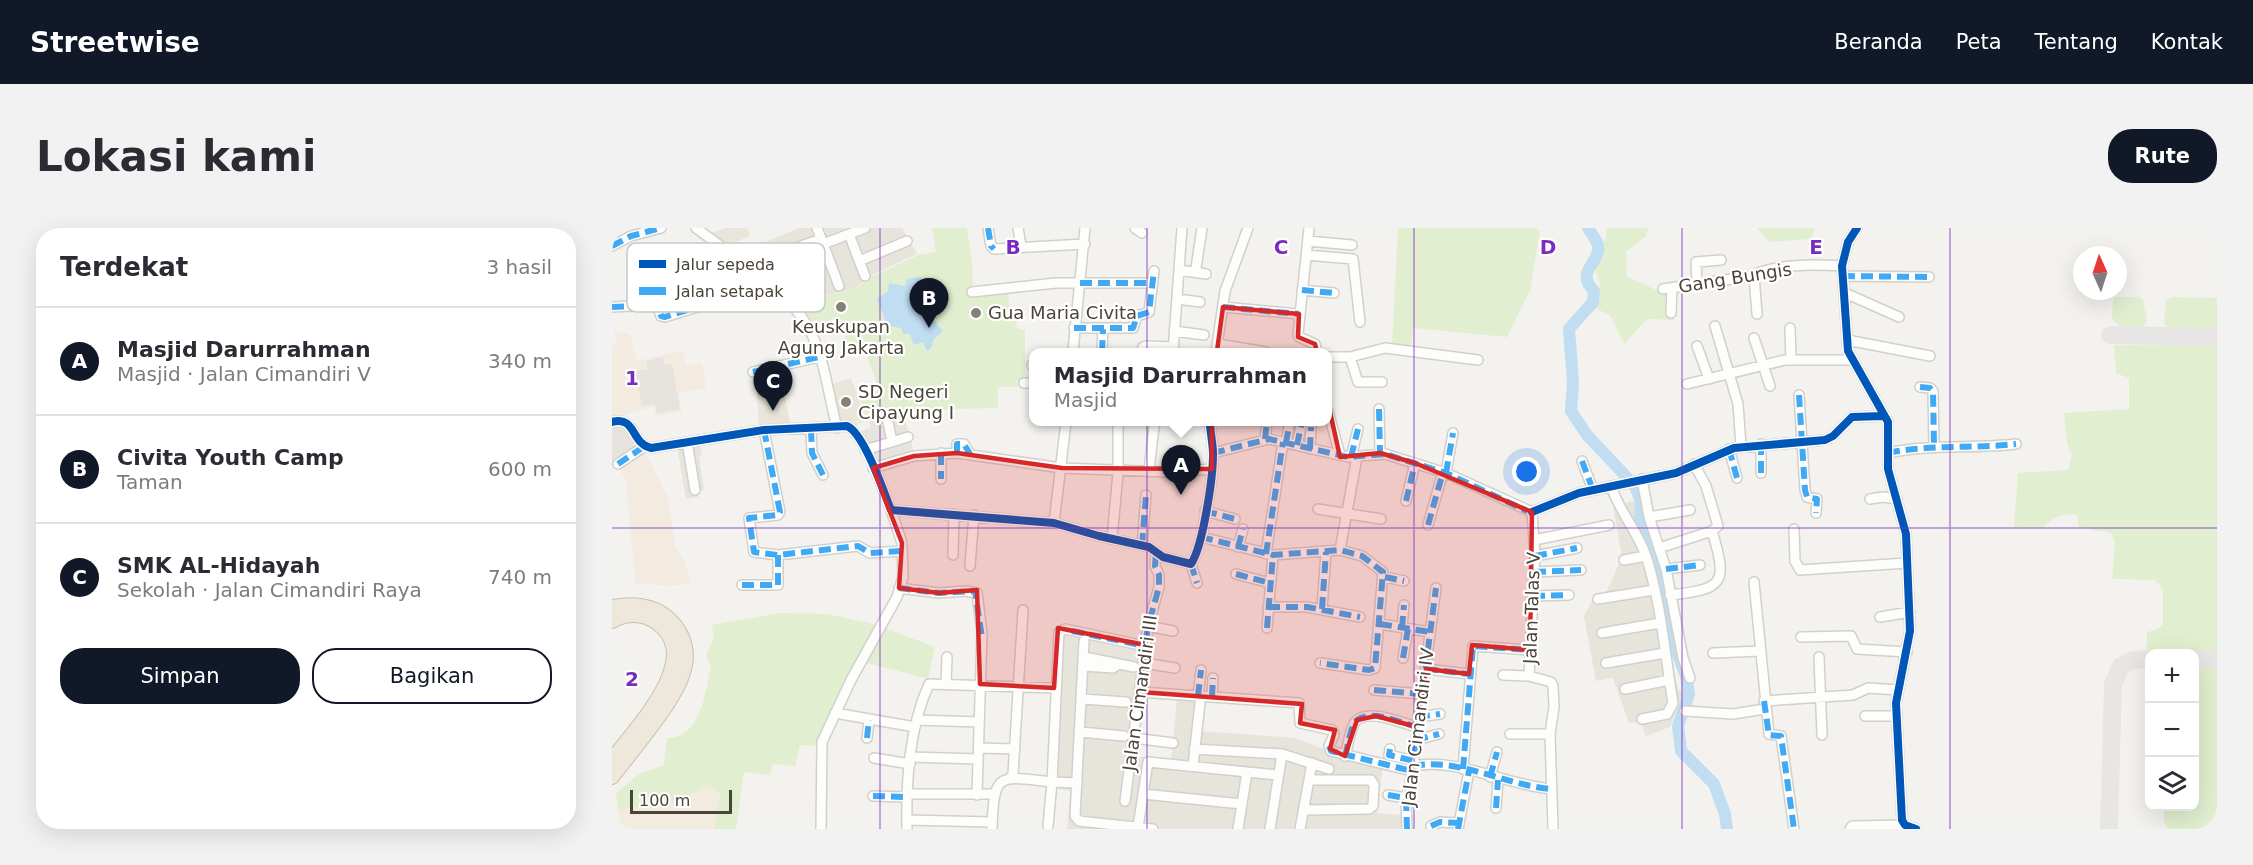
<!DOCTYPE html>
<html lang="id">
<head>
<meta charset="utf-8">
<style>
  body { margin:0; font-family:"DejaVu Sans",sans-serif; background:#f2f2f3; color:#2b2b33 }
  .controls { position:absolute; right:18px; bottom:18px; display:grid; overflow:hidden; border-radius:12px; box-shadow:0 6px 24px #0002 }
  .controls button { width:54px; height:54px; display:grid; place-items:center; padding:0; border:0; border-bottom:2px solid #e1e1e2; background:#fff; color:#2b2b33; font:30px sans-serif }
  .compass { position:absolute; left:1461px; top:18px; width:54px; height:54px; border-radius:50%; background:#fff; box-shadow:0 6px 24px #0002; rotate:357deg }
  .scale { position:absolute; left:18px; bottom:15px; width:102px; box-sizing:border-box; padding-left:6px; border:3px solid #4b4439; border-top:0; font-size:16px; line-height:21px; white-space:nowrap; color:#4b4439; -webkit-text-stroke:4px #fff; paint-order:stroke }
  .you { position:absolute; left:915px; top:244px; width:21px; height:21px; margin:-15px; border:4px solid #fff; border-radius:50%; background:#1a73e8; box-shadow:0 0 0 9px #1a73e833 }
  .badge { display:grid; place-items:center; width:39px; height:39px; border-radius:50%; background:#111827; color:#fff; font-size:20px; font-weight:700 }
  .pin { position:absolute; translate:-50% -50px; filter:drop-shadow(0 2px 3px #0008) }
  .pin::after { content:''; position:absolute; top:32px; width:21px; height:18px; background:inherit; clip-path:polygon(0 0,100% 0,50% 100%) }
  .popup { position:absolute; left:417px; top:120px; width:303px; height:78px; box-sizing:border-box; display:grid; place-content:center; border-radius:12px; background:#fff; filter:drop-shadow(0 2px 4px #0005); font-size:20px; white-space:nowrap; color:#7c7c81 }
  .popup b { font-size:22px; color:#2b2b33 }
  .popup::after { content:''; position:absolute; left:50%; top:100%; margin-left:-12px; border:12px solid transparent; border-top-color:#fff }
  .list { margin:0; padding:0; list-style:none }
  h2 { display:flex; justify-content:space-between; align-items:center; height:78px; margin:0; padding:0 24px; font-size:26px }
  h2 small { font-size:20px; font-weight:400; color:#7c7c81 }
  .list li { display:grid; grid-template-columns:39px 1fr auto; gap:18px; align-items:center; box-sizing:border-box; height:108px; padding:0 24px; border-top:2px solid #e1e1e2 }
  .list b { display:block; font-size:22px; white-space:nowrap }
  .list p { margin:0; font-size:20px; white-space:nowrap; color:#7c7c81 }
  .list em { font-size:20px; font-style:normal; color:#7c7c81 }
  .actions { display:flex; gap:12px; padding:18px 24px }
  .actions a { flex:1; padding:14px 0; border:2px solid #111827; border-radius:24px; text-align:center; font-size:21px; color:#111827 }
  .actions .main { background:#111827; color:#fff }
  .icon { flex:none; width:33px; height:33px; fill:none; stroke:currentColor; stroke-width:2; stroke-linecap:round; stroke-linejoin:round }
  .map { position:relative; flex:none; width:1605px; height:601px; overflow:hidden; border-radius:24px }
  header { display:flex; align-items:center; gap:36px; box-sizing:border-box; height:84px; padding:0 30px; background:#111827; color:#fff }
  header strong { font-size:28px }
  nav { display:flex; gap:33px; margin-inline-start:auto; font-size:21px }
  .intro { display:flex; align-items:center; justify-content:space-between; box-sizing:border-box; height:144px; padding:0 36px }
  h1 { margin:0; font-size:42px }
  .button { padding:15px 27px; border-radius:24px; background:#111827; color:#fff; font-size:21px; font-weight:700 }
  main { display:flex; gap:36px; padding:0 36px }
  aside { flex:1; background:#fff; border-radius:24px; box-shadow:0 6px 24px #0002 }
  .map>svg:first-child { display:block }
</style>
</head>
<body>
<header>
<strong>Streetwise</strong>
<nav><a>Beranda</a><a>Peta</a><a>Tentang</a><a>Kontak</a></nav>
</header>
<div class="intro"><h1>Lokasi kami</h1><a class="button">Rute</a></div>
<main>
<aside>
<h2>Terdekat<small>3 hasil</small></h2>
<ul class="list">
<li><span class="badge">A</span><div><b>Masjid Darurrahman</b><p>Masjid · Jalan Cimandiri V</p></div><em>340 m</em></li>
<li><span class="badge">B</span><div><b>Civita Youth Camp</b><p>Taman</p></div><em>600 m</em></li>
<li><span class="badge">C</span><div><b>SMK AL-Hidayah</b><p>Sekolah · Jalan Cimandiri Raya</p></div><em>740 m</em></li>
</ul>
<div class="actions"><a class="main">Simpan</a><a>Bagikan</a></div>
</aside>
<div class="map">
<svg width="1605" height="601" viewBox="0 0 1605 601">
  <rect width="100%" height="100%" fill="#f4f2ee"/>
  <path fill="#e7e4dc" d="M 187,0 L 290,0 L 305,26 L 260,47 L 243,60 L 212,68 L 209,60 L 175,72 L 155,53 L 142,19 Z
    M 291,184 L 302,226 L 262,235 L 246,204 L 259,200 L 257,192 Z
    M 88,214 L 90,227 L 87,228 L 92,262 L 86,264 L 86,269 L 74,271 L 65,218 Z
    M 1025,272 L 1023,294 L 1045,348 L 1057,425 L 1067,463 L 1073,461 L 1058,499 L 1034,508 L 1030,498 L 1023,494 L 1017,495 L 1001,450 L 984,453 L 972,388 L 984,366 L 995,363 L 1010,329 L 1001,278 Z
    M 445,405 L 527,419 L 515,527 L 559,532 L 565,470 L 591,471 L 588,503 L 684,510 L 730,529 L 771,537 L 765,585 L 790,587 L 791,601 L 455,601 L 459,563 L 441,560 Z"/>
  <path fill="#f3ebdf" d="M 2,103 L 18,106 L 25,133 L 71,122 L 74,138 L 90,135 L 94,160 L 66,165 L 70,184 L 44,188 L 41,179 L 0,190 L 0,117 L 5,116 Z
    M 30,219 L 56,269 L 63,318 L 73,334 L 79,356 L 55,358 L 23,355 L 14,252 L 4,235 Z
    M 97,558 L 108,566 L 102,601 L 9,601 L 6,582 L 62,574 Z"/>
  <path fill="#e6e2de" d="M 9,193 L 29,218 L 0,234 L 0,195 Z"/>
  <path fill="#eae5da" d="M 113,0 L 135,0 L 138,8 L 111,19 L 95,7 Z
    M 239,150 L 254,190 L 228,199 L 215,158 Z
    M 171,158 L 179,200 L 147,202 L 145,165 Z"/>
  <path fill="#e1eecf" d="M 320,0 L 355,0 L 361,42 L 360,61 L 356,61 L 356,66 L 396,63 L 397,78 L 403,82 L 405,100 L 413,102 L 413,151 L 405,152 L 406,159 L 386,159 L 386,180 C 334,182 289,178 240,199 L 235,198 L 255,190 L 248,170 L 267,162 L 251,117 L 239,122 L 225,89 L 198,99 L 177,72 L 208,61 L 211,69 L 244,60 L 261,48 L 306,27 L 324,24 Z
    M 786,0 L 924,0 L 928,3 L 918,62 L 895,109 L 801,100 L 799,118 L 780,117 Z
    M 995,0 L 1036,0 L 1034,8 L 1014,23 L 1015,49 L 1056,67 L 1062,92 L 1035,91 L 1012,116 L 998,87 L 978,78 L 989,60 L 982,35 L 994,10 Z
    M 1145,0 L 1203,0 L 1199,11 L 1157,14 Z
    M 1501,69 L 1527,69 L 1531,72 L 1535,93 C 1529,103 1520,100 1510,100 L 1500,91 Z
    M 1560,69 L 1605,70 L 1605,101 L 1554,99 L 1552,94 L 1554,72 Z
    M 1502,117 L 1605,118 L 1605,424 L 1535,422 L 1535,404 L 1546,401 L 1551,396 L 1551,362 L 1543,352 L 1500,351 L 1503,314 L 1499,305 L 1467,299 L 1465,287 C 1451,284 1440,290 1431,300 L 1402,299 L 1406,245 L 1456,242 L 1460,227 L 1455,215 L 1452,185 L 1517,181 L 1517,150 L 1504,145 Z
    M 168,385 L 215,386 L 262,396 L 323,419 L 316,451 L 244,432 L 205,518 L 188,517 L 183,538 L 161,536 L 158,547 L 132,544 L 124,601 L 102,601 L 108,566 L 97,558 L 62,574 L 6,582 L 4,565 L 27,546 L 52,537 L 55,510 C 89,510 94,464 99,437 L 94,427 L 102,410 L 100,397 Z
    M 1583,437 L 1605,437 L 1605,601 L 1557,601 L 1552,595 L 1552,579 L 1582,578 Z"/>
  <path fill="#e6e3df" d="M 51,129 L 52,137 L 60,136 L 68,181 L 45,185 L 43,176 L 30,178 L 23,143 L 36,141 L 34,133 Z"/>
  <path fill="#c0ddf1" d="M 308,49 L 312,54 L 300,63 L 311,78 L 320,75 L 327,83 L 319,89 L 331,103 L 321,112 L 320,119 L 315,123 L 311,114 L 302,117 L 298,106 L 291,106 L 289,100 L 278,98 L 276,93 L 274,94 L 265,71 L 276,63 L 277,55 L 293,58 L 295,51 Z"/>
  <g fill="none" stroke-linecap="round" stroke-linejoin="round">
    <path stroke="#c0ddf1" stroke-width="12" d="M 976,0 C 979,5 985,12 986,18 C 989,35 962,43 982,63 L 981,74 L 957,101 L 961,155 L 959,183 L 975,207 L 1023,258 L 1029,274 L 1028,296 L 1046,332 L 1060,411 L 1074,448 L 1077,466 L 1066,498 L 1069,523 L 1102,556 L 1113,586 L 1115,601"/>
    <path stroke="#e8e6e4" stroke-width="18" d="M 1498,107 L 1605,109
      M 1582,431 L 1605,431
      M 1497,601 L 1501,456 L 1509,438 L 1521,432 L 1538,431"/>
    <defs>
      <path id="minor" d="M 84,0 C 117,25 171,60 193,94 C 212,123 216,166 225,200
        M 205,0 L 227,58
        M 376,0 L 379,18 L 382,21 L 473,16
        M 406,0 L 409,18
        M 523,0 L 530,5
        M 697,0 L 686,106 L 687,109 L 703,116 L 705,124
        M 1245,0 L 1236,14 L 1230,38 L 1236,123 L 1276,194 L 1276,241 L 1294,306 L 1298,403 L 1284,475 L 1290,592 L 1293,597 L 1304,601
        M 237,6 L 253,48
        M 696,13 L 740,17
        M 211,16 L 253,0
        M 0,18 L 19,8 L 49,0
        M 178,22 L 192,59
        M 694,27 L 741,31 L 748,94
        M 247,33 L 295,13
        M 584,40 L 590,0
        M 137,41 L 147,33 L 209,11
        M 567,42 L 594,46
        M 1142,48 L 1145,86
        M 1231,48 L 1317,49
        M 1085,55 L 1084,34 L 1109,32
        M 1051,61 L 1140,48 C 1165,35 1203,36 1230,38
        M 690,62 L 722,65
        M 360,64 L 444,55 L 541,55
        M 1233,65 L 1287,89
        M 565,71 L 588,74
        M 174,74 L 208,60
        M 43,77 L 47,70 L 45,36
        M 0,79 L 41,77 L 45,78 L 49,88 L 53,89 L 98,75 L 149,51
        M 611,79 L 687,86
        M 1059,85 L 1060,60
        M 1103,98 L 1126,176 L 1129,218
        M 462,100 L 521,100 L 525,88 L 537,84 L 542,43
        M 1178,100 L 1179,132
        M 562,103 L 592,107
        M 1142,110 L 1158,158
        M 1235,112 L 1318,128
        M 606,116 L 654,124
        M 1085,118 L 1097,151
        M 461,124 L 473,0
        M 490,124 L 491,101
        M 530,124 L 531,119 L 534,118 L 561,119
        M 561,124 L 570,0
        M 604,124 L 613,63 L 636,0
        M 716,129 L 738,129 L 773,120 L 866,132
        M 738,129 L 746,154 L 770,154
        M 420,137 L 422,137
        M 141,144 L 207,129
        M 412,155 L 422,155
        M 1075,156 L 1173,132 L 1239,132
        M 1308,159 L 1318,160 L 1321,163 L 1322,218
        M 1187,167 L 1193,262 L 1195,269 L 1205,271 L 1204,285
        M 767,181 L 768,225
        M 716,183 L 728,227
        M 275,190 L 280,213
        M 0,194 C 24,187 19,216 39,220 L 152,202 L 235,198 C 252,205 272,265 279,282 L 442,295 L 487,308 L 537,319 L 551,329 L 579,336 C 591,318 601,250 601,226 C 601,216 598,204 598,194
        M 506,194 L 506,240
        M 152,202 L 168,284 L 166,287 L 137,290 L 142,324 L 166,327 L 246,318 L 258,325 L 290,323
        M 199,202 L 200,225 L 211,247
        M 653,211 L 655,194
        M 75,214 L 83,262
        M 674,215 L 677,198
        M 685,217 L 690,194
        M 698,221 L 699,199
        M 1117,221 L 1125,250
        M 253,222 L 296,209
        M 329,225 L 329,251
        M 345,225 L 345,216 L 352,216 L 358,226
        M 601,225 L 657,211 L 736,229 L 773,226 L 834,245 L 920,284
        M 1276,225 C 1318,216 1361,221 1404,216
        M 739,229 L 746,201
        M 970,233 L 981,262
        M 6,236 L 33,218
        M 261,240 L 302,228 L 345,225 L 450,240 L 555,244 L 600,241
        M 537,242 L 542,199
        M 834,245 L 841,205
        M 1149,245 L 1149,216
        M 1030,251 L 1037,289 L 1054,341 L 1071,430 L 1078,450
        M 999,258 C 1007,283 1025,302 1034,328 C 1049,374 1053,427 1061,475 L 1055,486 L 1030,491
        M 1258,271 L 1271,269 L 1285,271
        M 794,273 L 803,235
        M 706,281 L 769,291
        M 593,283 L 623,291
        M 920,284 L 967,265 L 1064,245 L 1122,220 L 1213,212 L 1221,208 L 1240,189 L 1271,188
        M 920,284 L 923,328 L 917,448 L 939,454 L 941,458 L 942,479 L 938,506 L 941,601
        M 1037,289 L 1078,282
        M 442,295 L 454,194
        M 816,297 L 831,244
        M 1182,301 L 1183,333 L 1188,342 L 1295,335
        M 589,309 L 661,327 L 728,322 L 750,328 L 771,344 L 763,440 L 757,442 L 708,435
        M 500,311 L 506,245
        M 922,312 L 997,297
        M 530,317 L 534,267
        M 626,319 L 631,301
        M 1047,320 L 1100,303
        M 728,322 L 745,229
        M 654,326 L 671,214
        M 341,327 L 342,286
        M 923,328 L 965,320
        M 1012,332 L 1034,328
        M 579,336 L 585,355
        M 358,338 L 362,287
        M 1054,341 L 1088,337
        M 922,344 L 969,342
        M 624,346 L 658,355
        M 773,349 L 792,353
        M 1142,354 L 1157,506 L 1169,508 L 1182,601
        M 130,357 L 166,357 L 166,327
        M 287,360 L 327,365 L 354,363 L 365,365 L 370,405 L 365,567
        M 1058,367 C 1112,361 1116,356 1100,303 L 1106,298 L 1094,258 L 1082,236
        M 921,368 L 957,367
        M 986,371 L 1042,362
        M 656,379 L 695,379 L 748,389
        M 710,381 L 714,324
        M 1268,389 L 1298,384
        M 768,396 L 818,404
        M 536,398 L 561,403
        M 655,400 L 661,327
        M 790,400 L 792,377
        M 990,405 L 1048,395
        M 1189,409 L 1239,408 L 1245,421 L 1295,424
        M 472,413 L 463,588 L 467,593 L 541,601
        M 1101,425 L 1148,423
        M 472,429 L 522,439
        M 1207,429 L 1210,507
        M 791,430 L 796,401
        M 532,435 L 563,440
        M 994,435 L 1053,425
        M 471,438 L 501,440 L 505,437
        M 814,441 L 857,446
        M 891,447 L 917,448
        M 334,455 L 335,429
        M 1013,461 L 1057,452
        M 762,462 L 810,466
        M 528,464 L 687,475 L 688,495 L 720,502 L 722,507 L 717,518 L 719,523 L 800,543
        M 586,468 L 589,442
        M 600,469 L 601,450
        M 470,471 L 514,474
        M 1152,473 L 1241,467 L 1256,460 L 1286,462
        M 1073,483 L 1121,486 L 1153,481
        M 223,485 L 303,499
        M 1253,488 L 1285,488
        M 806,489 L 828,486
        M 305,492 L 367,494
        M 468,504 L 512,508
        M 898,506 L 938,506
        M 255,510 L 257,492
        M 522,510 L 561,515
        M 804,512 L 827,506
        M 367,520 L 403,521
        M 582,521 L 670,526 L 717,541
        M 778,521 L 777,527 L 802,533
        M 733,528 C 736,519 738,498 745,492 C 760,481 789,495 805,499
        M 298,529 L 366,531
        M 262,530 L 298,536
        M 581,538 L 588,475
        M 801,538 C 845,529 893,557 939,561
        M 851,541 L 861,418 L 918,422
        M 878,549 L 885,524
        M 398,550 L 401,546 L 411,382
        M 294,566 L 382,566
        M 531,566 L 630,576
        M 776,567 L 794,570
        M 261,568 L 294,569
        M 513,573 L 536,398 L 547,359 L 547,347 L 543,338 L 544,324
        M 884,580 L 886,552
        M 692,582 L 757,581 L 761,578 L 762,557 L 759,552 L 697,552
        M 295,592 L 380,594
        M 436,598 L 440,554 L 465,555
        M 819,598 L 828,594 L 847,595
        M 526,599 L 536,534 L 666,547
        M 209,601 L 210,514 L 239,452 L 285,369 L 291,349 L 290,315 L 279,282
        M 295,601 C 294,553 297,500 317,456 L 442,460
        M 380,601 C 382,543 386,548 440,554 L 447,404 L 453,401 L 533,418
        M 626,601 L 635,544
        M 658,601 L 670,526
        M 688,601 L 700,535
        M 795,601 L 794,570 L 799,551 L 824,360
        M 846,601 L 857,543
        M 1238,601 L 1240,598 L 1293,597"/>
      <path id="highway" d="M 0,379 C 22,375 44,377 60,394 C 72,407 77,425 72,441 C 65,472 20,522 0,549
        M 0,393 C 14,385 31,385 44,394 C 95,429 23,500 0,532
        M 0,599 L 0,601"/>
    </defs>
    <use href="#minor" stroke="#d2d0cb" stroke-width="12"/>
    <use href="#highway" stroke="#ccbfa9" stroke-width="16"/>
    <use href="#minor" stroke="#fdfdfc" stroke-width="9"/>
    <use href="#highway" stroke="#ede8db" stroke-width="14"/>
    <path stroke="#3fa9f5" stroke-width="6" stroke-dasharray="12 6" stroke-linecap="butt" d="M 376,0 L 379,18 L 382,21
      M 0,18 L 19,8 L 49,0
      M 1231,48 L 1317,49
      M 468,55 L 541,55
      M 690,62 L 722,65
      M 174,74 L 208,60
      M 43,77 L 47,70 L 45,36
      M 0,79 L 41,77 L 45,78 L 49,88 L 53,89 L 98,75 L 149,51
      M 611,79 L 687,86
      M 462,100 L 521,100 L 525,88 L 537,84 L 542,43
      M 490,124 L 491,101
      M 141,144 L 207,129
      M 1308,159 L 1318,160 L 1321,163 L 1322,218
      M 1187,167 L 1193,262 L 1195,269 L 1205,271 L 1204,285
      M 767,181 L 768,225
      M 152,202 L 168,284 L 166,287 L 137,290 L 142,324 L 166,327 L 246,318 L 258,325 L 290,323
      M 199,202 L 200,225 L 211,247
      M 653,211 L 655,194
      M 674,215 L 677,198
      M 685,217 L 690,194
      M 698,221 L 699,199
      M 1117,221 L 1125,250
      M 329,225 L 329,251
      M 345,225 L 345,216 L 352,216 L 358,226
      M 601,225 L 657,211 L 736,229 L 773,226 L 834,245 L 915,283 L 923,284
      M 1276,225 C 1318,216 1361,221 1404,216
      M 739,229 L 746,201
      M 970,233 L 981,262
      M 6,236 L 33,218
      M 834,245 L 841,205
      M 1149,245 L 1149,216
      M 794,273 L 803,235
      M 593,283 L 623,291
      M 816,297 L 831,244
      M 589,309 L 661,327 L 728,322 L 750,328 L 771,344 L 763,440 L 757,442 L 708,435
      M 530,317 L 534,267
      M 626,319 L 631,301
      M 654,326 L 671,214
      M 923,328 L 965,320
      M 579,336 L 585,355
      M 1054,341 L 1088,337
      M 922,344 L 969,342
      M 624,346 L 658,355
      M 773,349 L 792,353
      M 130,357 L 166,357 L 166,327
      M 287,360 L 327,365 L 363,363 L 370,410
      M 921,368 L 957,367
      M 656,379 L 695,379 L 748,389
      M 710,381 L 714,324
      M 768,396 L 818,404
      M 655,400 L 661,327
      M 790,400 L 792,377
      M 460,403 L 533,418
      M 532,427 L 536,398 L 547,359 L 547,347 L 543,338 L 544,324
      M 791,430 L 796,401
      M 814,441 L 857,446
      M 762,462 L 810,466
      M 586,468 L 589,442
      M 600,469 L 601,450
      M 1152,473 L 1157,507 L 1169,508 L 1182,601
      M 806,489 L 828,486
      M 255,510 L 257,492
      M 804,512 L 827,506
      M 717,518 L 719,523 L 800,543
      M 778,521 L 777,527 L 802,533
      M 733,528 C 736,519 738,498 745,492 C 760,481 789,495 805,499
      M 801,538 C 845,529 893,557 939,561
      M 851,541 L 861,418 L 918,422
      M 878,549 L 885,524
      M 776,567 L 794,570
      M 261,568 L 294,569
      M 884,580 L 886,552
      M 819,598 L 828,594 L 847,595
      M 795,601 L 794,570 L 799,551 L 824,360
      M 846,601 L 857,543"/>
    <defs>
      <path id="cycleway" d="M 1245,0 L 1236,14 L 1230,38 L 1236,123 L 1276,194 L 1276,241 L 1294,306 L 1298,403 L 1284,475 L 1290,592 L 1293,597 L 1304,601
        M 0,194 C 24,187 19,216 39,220 L 152,202 L 235,198 C 252,205 272,265 279,282 L 442,295 L 487,308 L 537,319 L 551,329 L 579,336 C 591,318 601,250 601,226 C 601,216 598,204 598,194
        M 920,284 L 967,265 L 1064,245 L 1122,220 L 1213,212 L 1221,208 L 1240,189 L 1271,188"/>
    </defs>
    <use href="#cycleway" stroke="#fff" stroke-width="11"/>
    <use href="#cycleway" stroke="#0057b8" stroke-width="8"/>
  </g>
  <path fill="#d62828" fill-opacity="0.2" stroke="#d62828" stroke-width="4.5" stroke-linejoin="round" d="M 611,79 L 687,86 L 686,109 L 703,116 L 728,229 L 768,225 L 803,235 L 920,284 L 918,422 L 860,417 L 857,446 L 814,441 L 805,499 L 764,488 L 745,492 L 733,528 L 718,521 L 723,502 L 688,495 L 690,476 L 528,464 L 533,417 L 446,400 L 442,460 L 368,456 L 365,362 L 327,365 L 287,360 L 290,315 L 261,240 L 302,228 L 345,225 L 450,240 L 600,241 L 599,167 Z"/>
  <path fill="none" stroke="#7b2cbf" stroke-width="1.5" stroke-opacity="0.55" d="M 268,0 L 268,601M 535,0 L 535,601M 802,0 L 802,601M 1070,0 L 1070,601M 1338,0 L 1338,601M 0,300 L 1605,300"/>
  <g fill="#868178" stroke="#fff" stroke-width="2">
    <circle cx="229" cy="79" r="6"/>
    <circle cx="364" cy="85" r="6"/>
    <circle cx="234" cy="174" r="6"/>
  </g>
  <g text-anchor="middle" stroke-width="4.5" stroke-linejoin="round" paint-order="stroke">
    <g font-size="18" fill="#4b4439" stroke="#fff">
      <text transform="translate(1123 50) rotate(-9)" y="6">Gang Bungis</text>
      <text transform="translate(920 380) rotate(-88)" y="6">Jalan Talas V</text>
      <text transform="translate(528 465) rotate(-82)" y="6">Jalan Cimandiri III</text>
      <text transform="translate(806 499) rotate(-83)" y="6">Jalan Cimandiri IV</text>
    </g>
    <g font-size="18" fill="#4b4439" stroke="#fff" text-anchor="start">
      <text x="376" y="91">Gua Maria Civita</text>
      <text x="229" y="105" text-anchor="middle">Keuskupan<tspan x="229" dy="21">Agung Jakarta</tspan></text>
      <text x="246" y="170">SD Negeri<tspan x="246" dy="21">Cipayung I</tspan></text>
    </g>
  </g>
  <rect x="15" y="15" width="198" height="69" rx="9" fill="#fff" stroke="#c9c7c4" stroke-width="1.5"/>
  <rect x="27" y="32" width="27" height="8" fill="#0057b8"/>
  <rect x="27" y="59" width="27" height="8" fill="#3fa9f5"/>
  <g font-size="16" fill="#4b4439">
    <text x="64" y="42">Jalur sepeda</text>
    <text x="64" y="69">Jalan setapak</text>
  </g>
  <g font-size="20" text-anchor="middle" font-weight="bold" fill="#7b2cbf" stroke="#fff" stroke-width="4.5" stroke-linejoin="round" paint-order="stroke">
    <text x="401" y="26">B</text>
    <text x="669" y="26">C</text>
    <text x="936" y="26">D</text>
    <text x="1204" y="26">E</text>
    <text x="20" y="157">1</text>
    <text x="20" y="458">2</text>
  </g>
</svg>
<div class="controls">
<button>+</button>
<button>−</button>
<button><svg class="icon" aria-label="layers" viewBox="0 0 24 24"><path d="M12 4l9 5-9 5-9-5zM3 14l9 5 9-5"/></svg></button>
</div>
<svg class="compass" viewBox="-18 -18 36 36"><path d="M0-13l5 13h-10z" fill="#e53935"/><path d="M0 13l5-13h-10z" fill="#7c7c81"/></svg>
<div class="scale">100 m</div>
<div class="you"></div>
<div class="pin badge" style="left:569px;top:267px">A</div>
<div class="popup"><b>Masjid Darurrahman</b>Masjid</div>
<div class="pin badge" style="left:317px;top:100px">B</div>
<div class="pin badge" style="left:161px;top:183px">C</div>
</div>
</main>
</body>
</html>
